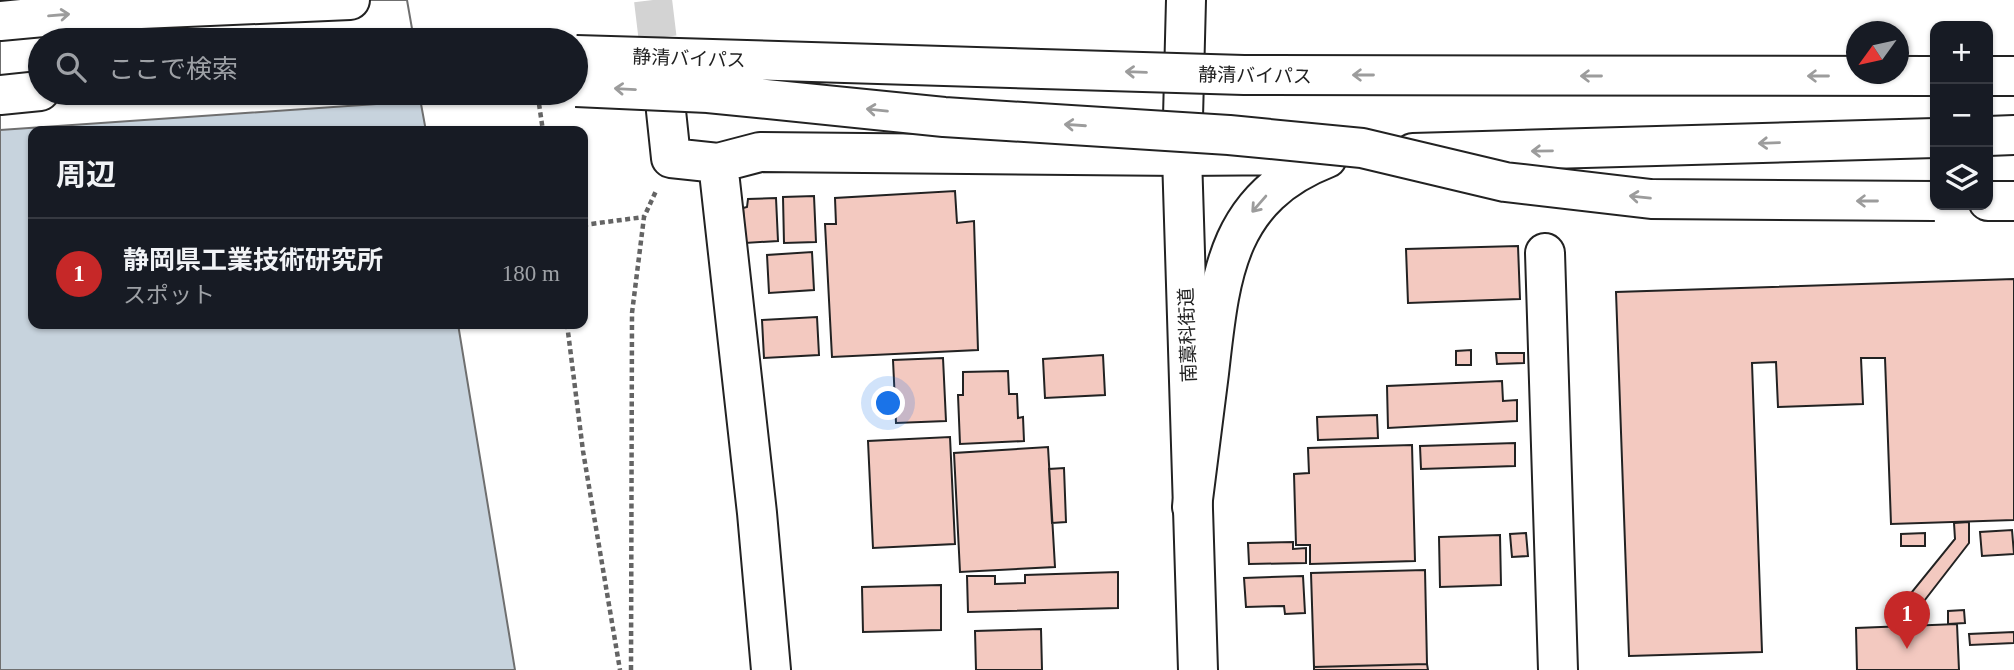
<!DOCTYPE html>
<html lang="ja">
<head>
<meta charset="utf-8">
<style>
  body { margin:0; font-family:"Times New Roman","Noto Sans JP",serif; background:#242831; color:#f1f3f6 }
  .controls { position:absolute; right:21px; top:21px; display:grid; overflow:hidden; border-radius:14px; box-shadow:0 2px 5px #0004 }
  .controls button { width:63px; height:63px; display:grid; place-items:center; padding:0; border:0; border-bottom:2px solid #363941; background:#171b24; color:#f1f3f6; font:35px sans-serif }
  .compass { position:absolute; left:1846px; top:21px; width:63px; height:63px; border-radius:50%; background:#171b24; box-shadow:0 2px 5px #0004; rotate:237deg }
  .you { position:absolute; left:889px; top:404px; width:24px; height:24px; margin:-18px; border:5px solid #fff; border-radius:50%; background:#1a73e8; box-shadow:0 0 0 10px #1a73e833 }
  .badge { display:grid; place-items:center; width:46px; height:46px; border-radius:50%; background:#c62828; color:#fff; font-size:23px; font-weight:700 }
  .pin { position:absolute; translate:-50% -58px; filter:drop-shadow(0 2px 4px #0008) }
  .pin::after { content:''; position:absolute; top:37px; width:24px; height:21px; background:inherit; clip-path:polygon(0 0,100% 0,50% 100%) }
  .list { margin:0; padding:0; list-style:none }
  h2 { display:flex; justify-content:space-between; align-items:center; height:91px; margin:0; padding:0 28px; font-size:30px }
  h2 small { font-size:23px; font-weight:400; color:#9ea1a6 }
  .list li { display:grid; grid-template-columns:46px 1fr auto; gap:21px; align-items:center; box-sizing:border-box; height:112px; padding:0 28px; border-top:2px solid #363941 }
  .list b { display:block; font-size:26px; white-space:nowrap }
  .list p { margin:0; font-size:23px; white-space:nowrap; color:#9ea1a6 }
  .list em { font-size:23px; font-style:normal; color:#9ea1a6 }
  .icon { flex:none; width:38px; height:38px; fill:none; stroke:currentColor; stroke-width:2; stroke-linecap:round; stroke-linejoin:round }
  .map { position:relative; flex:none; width:2014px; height:670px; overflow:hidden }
  .search { position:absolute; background:#171b24; box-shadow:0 2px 5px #0004; left:28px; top:28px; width:560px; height:77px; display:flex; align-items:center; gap:18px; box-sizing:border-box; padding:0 24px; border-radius:38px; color:#9ea1a6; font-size:26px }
  .panel { position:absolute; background:#171b24; box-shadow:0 2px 5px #0004; left:28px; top:126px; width:560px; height:203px; border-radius:14px }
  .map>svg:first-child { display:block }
</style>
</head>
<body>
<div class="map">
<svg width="2014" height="670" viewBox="0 0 2014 670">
  <rect width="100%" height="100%" fill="#fff"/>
  <path fill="#c7d3dd" stroke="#6f6f6f" stroke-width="2" d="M 0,0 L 40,40 L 40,93 L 419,93 L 426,131 L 33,131 L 33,324 L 458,324 L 515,670 L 0,670 Z"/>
  <path fill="#fff" stroke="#6f6f6f" stroke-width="2" d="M 0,0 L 407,0 L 414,40 L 40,40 L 40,93 L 423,93 L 425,104 L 391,103 L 0,130 Z"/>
  <path fill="#f3c9c0" stroke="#222" stroke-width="2" d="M 955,191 L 957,223 L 974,221 L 978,350 L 832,357 L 825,224 L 836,224 L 835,198 Z
    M 814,196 L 816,242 L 784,243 L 783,197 Z
    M 776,198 L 778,241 L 745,243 L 743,208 L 747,207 L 748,199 Z
    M 1518,246 L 1520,299 L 1408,303 L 1406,249 Z
    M 812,252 L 814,290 L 769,293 L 767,255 Z
    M 2014,279 L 2014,520 L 1891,524 L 1885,358 L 1861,358 L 1863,404 L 1778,407 L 1776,362 L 1752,363 L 1762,652 L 1629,656 L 1616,292 Z
    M 817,317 L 819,355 L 764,358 L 762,320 Z
    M 1471,350 L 1471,365 L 1456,365 L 1456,351 Z
    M 1496,353 L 1524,353 L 1524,363 L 1497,364 Z
    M 1103,355 L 1105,395 L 1045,398 L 1043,359 Z
    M 943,358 L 946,421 L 896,423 L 893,360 Z
    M 1008,371 L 1009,394 L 1017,394 L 1018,418 L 1023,417 L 1024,441 L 960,444 L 958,395 L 963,395 L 963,372 Z
    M 1502,381 L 1503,401 L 1517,400 L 1517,421 L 1388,428 L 1387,386 Z
    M 1377,415 L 1378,438 L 1318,440 L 1317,417 Z
    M 950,437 L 955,544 L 873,548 L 868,441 Z
    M 1515,443 L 1515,466 L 1421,469 L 1420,446 Z
    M 1412,445 L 1415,561 L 1310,564 L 1310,545 L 1296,545 L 1294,474 L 1309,473 L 1308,448 Z
    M 1048,447 L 1055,567 L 960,572 L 954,453 Z
    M 1064,468 L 1066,522 L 1052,523 L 1049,469 Z
    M 1969,522 L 1969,543 L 1921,605 L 1920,624 L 1908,625 L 1907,598 L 1955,539 L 1954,523 Z
    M 2012,530 L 2014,554 L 1982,556 L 1980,532 Z
    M 1526,533 L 1528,556 L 1512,557 L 1510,534 Z
    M 1925,533 L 1925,546 L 1901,546 L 1901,534 Z
    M 1500,535 L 1501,585 L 1440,587 L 1439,537 Z
    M 1293,542 L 1293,549 L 1306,548 L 1306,563 L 1249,564 L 1248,543 Z
    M 1425,570 L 1427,664 L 1314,667 L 1311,573 Z
    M 1118,572 L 1118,608 L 968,612 L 967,576 L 995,576 L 995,584 L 1025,583 L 1025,575 Z
    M 1303,576 L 1305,613 L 1285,614 L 1284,606 L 1246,607 L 1244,578 Z
    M 941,585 L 941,630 L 863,632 L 862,587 Z
    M 1964,610 L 1965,623 L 1948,624 L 1948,611 Z
    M 1957,624 L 1959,670 L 1857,670 L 1856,628 Z
    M 1041,629 L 1042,670 L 976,670 L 975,631 Z
    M 2014,632 L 2014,643 L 1970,645 L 1969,634 Z
    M 1427,664 L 1428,670 L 1314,670 L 1314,667 Z"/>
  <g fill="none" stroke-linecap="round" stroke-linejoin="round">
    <path stroke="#d3d3d3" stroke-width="38" stroke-dasharray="38 19" stroke-linecap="butt" d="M 653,0 L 664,91"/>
    <defs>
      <path id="minor" d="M 666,111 L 671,158 L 718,163 L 760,152 L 1182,156
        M 718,163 L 757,513 L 771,670
        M 1545,253 L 1558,670"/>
      <path id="major" d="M 1186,0 L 1182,156 L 1198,670"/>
      <path id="highway" d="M 0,21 L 118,10 L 350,0
        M 1988,76 L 2014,76
        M 0,95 L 40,91
        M 1988,136 L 2014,135
        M 1413,153 L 1935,138
        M 1182,156 L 1293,155
        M 1988,201 L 2014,201
        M 1192,507 C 1198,462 1203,418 1209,373 C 1220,278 1225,198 1327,158"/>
    </defs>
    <use href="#minor" stroke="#222" stroke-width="42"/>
    <use href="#major" stroke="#222" stroke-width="42"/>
    <use href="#highway" stroke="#222" stroke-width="42"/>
    <path stroke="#646464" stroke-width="4.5" stroke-dasharray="5 3.5" stroke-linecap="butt" d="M 539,104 L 543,131
      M 583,225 L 644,217
      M 567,324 L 583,451 L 620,670
      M 631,670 L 632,313 L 644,217 L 656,191"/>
    <use href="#minor" stroke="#fff" stroke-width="38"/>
    <use href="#major" stroke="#fff" stroke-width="38"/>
    <use href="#highway" stroke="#fff" stroke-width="38"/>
    <defs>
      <path id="highway-bridge" d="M 576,55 L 1244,75 L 1935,76
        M 576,87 L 708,93 L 944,117 L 1229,135 L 1362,148 L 1505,182 L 1651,199 L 1935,201"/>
    </defs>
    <use href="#highway-bridge" stroke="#222" stroke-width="42" stroke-linecap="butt"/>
    <use href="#highway-bridge" stroke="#fff" stroke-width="38"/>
  </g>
  <defs><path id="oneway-shaft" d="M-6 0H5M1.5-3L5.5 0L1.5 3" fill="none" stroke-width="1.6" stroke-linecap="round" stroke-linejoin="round" transform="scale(1.75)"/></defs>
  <g stroke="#9c9c9c">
    <use href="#oneway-shaft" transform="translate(59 15) rotate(-5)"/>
    <use href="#oneway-shaft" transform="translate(1136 72) rotate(-178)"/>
    <use href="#oneway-shaft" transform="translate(1363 75) rotate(-180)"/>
    <use href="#oneway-shaft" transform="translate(1591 76) rotate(-180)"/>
    <use href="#oneway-shaft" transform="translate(1818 76) rotate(-180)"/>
    <use href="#oneway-shaft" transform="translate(625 89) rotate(-177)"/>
    <use href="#oneway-shaft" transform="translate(877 110) rotate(-174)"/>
    <use href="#oneway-shaft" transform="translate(1075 125) rotate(-176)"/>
    <use href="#oneway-shaft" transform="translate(1769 143) rotate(178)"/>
    <use href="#oneway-shaft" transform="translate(1542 151) rotate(179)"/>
    <use href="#oneway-shaft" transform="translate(1640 197) rotate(-174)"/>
    <use href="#oneway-shaft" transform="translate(1867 201) rotate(-180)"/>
    <use href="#oneway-shaft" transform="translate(1259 204) rotate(131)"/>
  </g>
  <g text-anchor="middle" stroke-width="5" stroke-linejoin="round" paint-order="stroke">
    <g font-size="19" fill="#222" stroke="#fff">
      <text transform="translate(689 58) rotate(2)" y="7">静清バイパス</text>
      <text transform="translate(1255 75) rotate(1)" y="7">静清バイパス</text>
      <text transform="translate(1187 335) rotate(-92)" y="7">南藁科街道</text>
    </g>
  </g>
</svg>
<div class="controls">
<button>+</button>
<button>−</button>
<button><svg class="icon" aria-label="layers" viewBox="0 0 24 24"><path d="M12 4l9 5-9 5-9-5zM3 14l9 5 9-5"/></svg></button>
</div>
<svg class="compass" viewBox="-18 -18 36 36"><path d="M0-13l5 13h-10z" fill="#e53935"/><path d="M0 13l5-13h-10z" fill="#9ea1a6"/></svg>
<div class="you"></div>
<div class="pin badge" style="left:1907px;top:649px">1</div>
<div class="search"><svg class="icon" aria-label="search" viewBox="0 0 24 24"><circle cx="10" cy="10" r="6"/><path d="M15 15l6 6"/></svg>ここで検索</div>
<section class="panel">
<h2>周辺<small></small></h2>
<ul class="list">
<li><span class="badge">1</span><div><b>静岡県工業技術研究所</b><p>スポット</p></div><em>180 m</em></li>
</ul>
</section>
</div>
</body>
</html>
